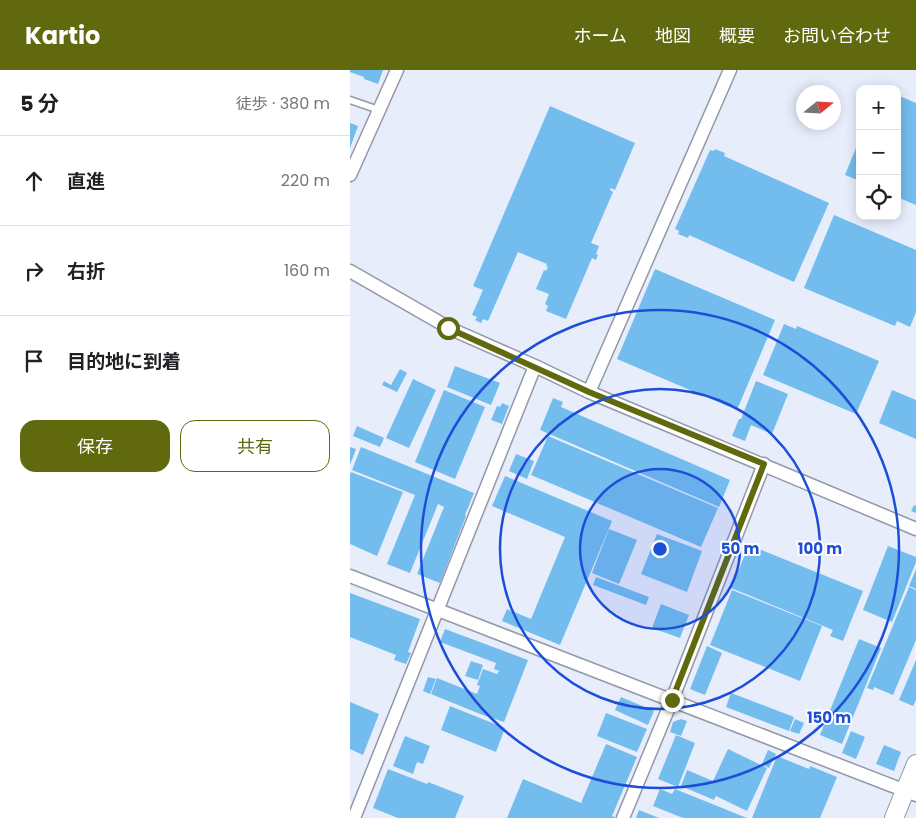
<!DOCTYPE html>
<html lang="ja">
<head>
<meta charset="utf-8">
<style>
  body { margin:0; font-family:Poppins,"Noto Sans JP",sans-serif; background:#f6f6f6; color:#202124 }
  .controls { position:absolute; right:15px; top:15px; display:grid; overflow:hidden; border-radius:10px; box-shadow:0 2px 12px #0003 }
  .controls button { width:45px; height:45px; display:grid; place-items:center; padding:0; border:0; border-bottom:1px solid #e0e0e0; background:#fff; color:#202124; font:25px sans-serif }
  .compass { position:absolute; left:446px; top:15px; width:45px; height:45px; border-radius:50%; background:#fff; box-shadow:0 2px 12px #0003; rotate:72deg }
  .stop { position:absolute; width:15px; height:15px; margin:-11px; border:4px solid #60690e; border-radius:50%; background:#fff }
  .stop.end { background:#60690e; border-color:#fff; box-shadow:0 1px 5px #0008 }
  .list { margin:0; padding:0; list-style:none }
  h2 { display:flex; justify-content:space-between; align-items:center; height:65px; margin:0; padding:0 20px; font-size:21px }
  h2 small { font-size:16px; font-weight:400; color:#757577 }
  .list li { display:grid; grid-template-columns:32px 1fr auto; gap:15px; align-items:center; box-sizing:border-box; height:90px; padding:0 20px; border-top:1px solid #e0e0e0 }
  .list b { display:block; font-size:19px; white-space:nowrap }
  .list em { font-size:16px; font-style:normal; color:#757577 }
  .actions { display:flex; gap:10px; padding:15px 20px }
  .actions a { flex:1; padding:11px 0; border:1px solid #60690e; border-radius:15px; text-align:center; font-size:18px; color:#60690e }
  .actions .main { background:#60690e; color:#fff }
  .icon { flex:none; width:28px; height:28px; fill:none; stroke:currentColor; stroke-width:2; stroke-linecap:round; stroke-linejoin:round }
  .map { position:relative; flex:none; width:566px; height:748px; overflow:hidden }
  header { display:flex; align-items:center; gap:30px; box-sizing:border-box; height:70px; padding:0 25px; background:#60690e; color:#fff }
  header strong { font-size:24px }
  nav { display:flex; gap:28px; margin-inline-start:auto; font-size:18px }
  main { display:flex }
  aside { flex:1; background:#fff }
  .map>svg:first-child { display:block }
</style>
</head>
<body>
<header>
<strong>Kartio</strong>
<nav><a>ホーム</a><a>地図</a><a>概要</a><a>お問い合わせ</a></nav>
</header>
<main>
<aside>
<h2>5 分<small>徒歩 · 380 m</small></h2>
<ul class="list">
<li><svg class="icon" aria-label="ahead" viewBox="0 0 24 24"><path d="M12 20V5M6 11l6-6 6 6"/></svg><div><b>直進</b></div><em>220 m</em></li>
<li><svg class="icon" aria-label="right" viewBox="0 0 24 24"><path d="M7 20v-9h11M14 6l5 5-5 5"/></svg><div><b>右折</b></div><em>160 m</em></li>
<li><svg class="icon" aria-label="arrive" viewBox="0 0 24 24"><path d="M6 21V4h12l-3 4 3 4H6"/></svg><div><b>目的地に到着</b></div></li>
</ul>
<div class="actions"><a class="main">保存</a><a>共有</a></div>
</aside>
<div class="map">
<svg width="566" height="748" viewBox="0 0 566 748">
  <rect width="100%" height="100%" fill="#e8edfc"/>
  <path fill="#72bdee" d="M 0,0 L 33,0 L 28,14 L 14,9 L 14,7 L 0,2 Z
    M 547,25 L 566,33 L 566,135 L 547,127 Z
    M 200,36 L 285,73 L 265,120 L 261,118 L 260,120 L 263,122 L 241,173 L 249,176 L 246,184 L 248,185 L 246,190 L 242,188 L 216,249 L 196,241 L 198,236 L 195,234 L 199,224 L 186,219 L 194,200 L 196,201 L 198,197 L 196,196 L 197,194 L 168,182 L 138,251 L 133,249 L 131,253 L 125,250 L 127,247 L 122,245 L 133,220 L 123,216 Z
    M 0,53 L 8,56 L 0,78 Z
    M 510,68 L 510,111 L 495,105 Z
    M 365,79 L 375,83 L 374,86 L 479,133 L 444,212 L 339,165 L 338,168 L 328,164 L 329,161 L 325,159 L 360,80 L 364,81 Z
    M 484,145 L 566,180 L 566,242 L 560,257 L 547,251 L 545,256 L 454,218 Z
    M 305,199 L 425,250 L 387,340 L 267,289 Z
    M 434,254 L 446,259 L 447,256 L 529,291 L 506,344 L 413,305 Z
    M 105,296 L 150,313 L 141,335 L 97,317 Z
    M 50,299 L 57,303 L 47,322 L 32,315 L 34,311 L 41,315 Z
    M 63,309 L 86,320 L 59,378 L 36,368 Z
    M 406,311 L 438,324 L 422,364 L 401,355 L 395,371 L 382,366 L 389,349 L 391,349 Z
    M 94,320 L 135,337 L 105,409 L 65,392 Z
    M 542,320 L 566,330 L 566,369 L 529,353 Z
    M 203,328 L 213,332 L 211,337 L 380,410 L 369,437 L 190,360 Z
    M 152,333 L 159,336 L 152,354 L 141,350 L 147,336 L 150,337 Z
    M 7,356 L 34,368 L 30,377 L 3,366 Z
    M 198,366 L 368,438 L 351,477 L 181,405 Z
    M 0,377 L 6,379 L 0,395 Z
    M 11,377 L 124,423 L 115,445 L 116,446 L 90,513 L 67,504 L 94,437 L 88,434 L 60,503 L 37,494 L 65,425 L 2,400 Z
    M 166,384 L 184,391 L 177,409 L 159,401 Z
    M 1,402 L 53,422 L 27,486 L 0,474 L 0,405 Z
    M 155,406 L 262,451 L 210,575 L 152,551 L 157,539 L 181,549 L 215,467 L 142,436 Z
    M 564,435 L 566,436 L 566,443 L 561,441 Z
    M 259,459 L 287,470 L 269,514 L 242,503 Z
    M 307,464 L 352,481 L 337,522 L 291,504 Z
    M 399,475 L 513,521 L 493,571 L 480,566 L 483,560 L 381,518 Z
    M 538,476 L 566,487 L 566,492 L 542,552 L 513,540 Z
    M 566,499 L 566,519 L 559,516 Z
    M 246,507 L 299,527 L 296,535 L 243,515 Z
    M 559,517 L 566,520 L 566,570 L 543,625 L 524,617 L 523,620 L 517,618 Z
    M 382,520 L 472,556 L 450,611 L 360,575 Z
    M 0,523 L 70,549 L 58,582 L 61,583 L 56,594 L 44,590 L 46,585 L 0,567 Z
    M 311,534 L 339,545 L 330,568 L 302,558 Z
    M 95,559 L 178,590 L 154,652 L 130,644 L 81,624 L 87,608 L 127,624 L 130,616 L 127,615 L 133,599 L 147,604 L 149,601 L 144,599 L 146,593 L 90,572 Z
    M 509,569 L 531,578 L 492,674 L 470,665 Z
    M 357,576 L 372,583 L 355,625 L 340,619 Z
    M 566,590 L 566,630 L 563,636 L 549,630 Z
    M 121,591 L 133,595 L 128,610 L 115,606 Z
    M 78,607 L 86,609 L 80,624 L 73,621 Z
    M 381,623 L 444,647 L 439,661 L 376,637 Z
    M 271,627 L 304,641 L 298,655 L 265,640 Z
    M 0,632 L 29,644 L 13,685 L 0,679 Z
    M 100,636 L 155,658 L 146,682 L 91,660 Z
    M 256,643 L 297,659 L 287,682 L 247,666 Z
    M 331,649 L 337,651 L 331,666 L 320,662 L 323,652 Z
    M 445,649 L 454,653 L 449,664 L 440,661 Z
    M 501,661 L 515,667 L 506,689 L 492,683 Z
    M 326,665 L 345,673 L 328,717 L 308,709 Z
    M 55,666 L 80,676 L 73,694 L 67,692 L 63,704 L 43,696 Z
    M 256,674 L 287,687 L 262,746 L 266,748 L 157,748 L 173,709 L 231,733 Z
    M 534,675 L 551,682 L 544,701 L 526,694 Z
    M 378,679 L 417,698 L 397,741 L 366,726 L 364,730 L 331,716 L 337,700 L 363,711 Z
    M 418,680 L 426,684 L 419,698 L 412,694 Z
    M 427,686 L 459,699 L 460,696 L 487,707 L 470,748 L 402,748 Z
    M 38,699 L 77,714 L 78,712 L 114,726 L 105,748 L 48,748 L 23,738 Z
    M 310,719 L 322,724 L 325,719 L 397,748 L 333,748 L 303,736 Z
    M 289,740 L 309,748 L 286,748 Z"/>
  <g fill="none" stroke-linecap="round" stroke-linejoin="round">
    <defs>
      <path id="lane" d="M 0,30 L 29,40"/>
      <path id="street" d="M 0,105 L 47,0
        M 0,201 L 101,259 L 185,296 L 239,322 L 566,459
        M 239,322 L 380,0
        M 0,506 L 566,725
        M 4,748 L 185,296
        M 273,748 L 322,630 L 414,394"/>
      <path id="secondary" d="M 544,748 L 566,694"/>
    </defs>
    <use href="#lane" stroke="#9398a6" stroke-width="9"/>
    <use href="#street" stroke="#9398a6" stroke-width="15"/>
    <use href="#secondary" stroke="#9398a6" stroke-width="20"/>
    <use href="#lane" stroke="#fff" stroke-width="6"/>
    <use href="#street" stroke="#fff" stroke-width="12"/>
    <use href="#secondary" stroke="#fff" stroke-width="18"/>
  </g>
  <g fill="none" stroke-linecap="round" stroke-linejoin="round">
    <path stroke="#60690e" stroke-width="6" d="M 98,258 L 239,322 L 414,394 L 322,630"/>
  </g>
  <circle cx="310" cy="479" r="80" fill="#1d4ed8" fill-opacity=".12"/>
  <g fill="none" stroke="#1d4ed8" stroke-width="2.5">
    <circle cx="310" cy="479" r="80"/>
    <circle cx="310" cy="479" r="160"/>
    <circle cx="310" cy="479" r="239"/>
  </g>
  <circle cx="310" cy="479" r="8" fill="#1d4ed8" stroke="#fff" stroke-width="2.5"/>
  <g font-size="15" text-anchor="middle" font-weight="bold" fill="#1d4ed8" stroke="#fff" stroke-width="4" stroke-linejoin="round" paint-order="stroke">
    <text x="390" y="484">50 m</text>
    <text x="470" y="484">100 m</text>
    <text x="479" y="653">150 m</text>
  </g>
</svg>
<div class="controls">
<button>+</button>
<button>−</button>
<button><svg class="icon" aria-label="locate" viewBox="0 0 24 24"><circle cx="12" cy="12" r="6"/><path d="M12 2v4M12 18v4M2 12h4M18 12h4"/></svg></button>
</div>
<svg class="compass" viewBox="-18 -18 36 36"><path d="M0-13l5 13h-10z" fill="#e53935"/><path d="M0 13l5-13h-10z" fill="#757577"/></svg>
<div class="stop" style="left:98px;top:258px"></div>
<div class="stop end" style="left:322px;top:630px"></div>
</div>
</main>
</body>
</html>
